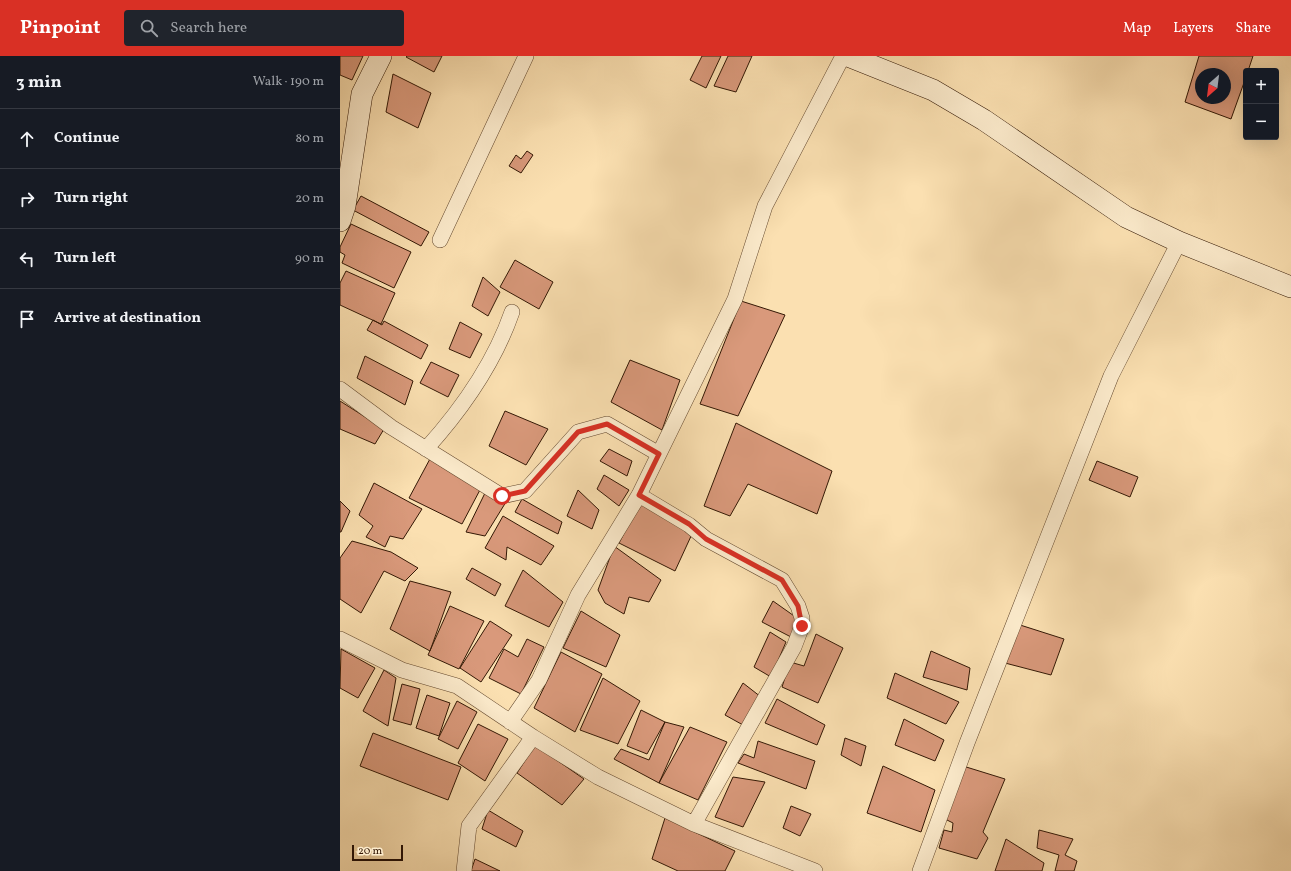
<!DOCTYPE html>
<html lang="en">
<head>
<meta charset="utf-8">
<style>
  body { margin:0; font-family:Vollkorn,serif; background:#20242c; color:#f1f3f6 }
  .controls { position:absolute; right:12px; top:12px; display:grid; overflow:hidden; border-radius:4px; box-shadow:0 4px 16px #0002 }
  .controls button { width:36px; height:36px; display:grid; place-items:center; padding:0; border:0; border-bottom:1px solid #363941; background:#171b24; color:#f1f3f6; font:20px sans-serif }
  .compass { position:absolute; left:855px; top:12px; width:36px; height:36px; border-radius:50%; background:#171b24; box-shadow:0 4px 16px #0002; rotate:208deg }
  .scale { position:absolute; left:12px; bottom:10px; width:51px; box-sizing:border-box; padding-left:4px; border:2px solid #331805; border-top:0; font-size:11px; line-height:14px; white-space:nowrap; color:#331805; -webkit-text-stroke:3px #fcebcc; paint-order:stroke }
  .stop { position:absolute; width:12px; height:12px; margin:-9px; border:3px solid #d93025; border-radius:50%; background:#fff }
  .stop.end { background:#d93025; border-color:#fff; box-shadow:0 1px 4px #0008 }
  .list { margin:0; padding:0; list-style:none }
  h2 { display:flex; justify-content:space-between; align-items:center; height:52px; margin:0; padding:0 16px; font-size:17px }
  h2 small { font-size:13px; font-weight:400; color:#9ea1a6 }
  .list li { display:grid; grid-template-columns:26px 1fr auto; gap:12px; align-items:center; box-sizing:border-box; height:60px; padding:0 16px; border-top:1px solid #363941 }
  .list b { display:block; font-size:15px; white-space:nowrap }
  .list em { font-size:13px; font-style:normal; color:#9ea1a6 }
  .icon { flex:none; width:22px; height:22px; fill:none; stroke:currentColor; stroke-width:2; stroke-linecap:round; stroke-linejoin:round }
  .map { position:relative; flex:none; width:951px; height:815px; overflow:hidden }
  header { display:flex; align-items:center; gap:24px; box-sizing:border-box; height:56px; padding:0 20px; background:#d93025; color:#fff }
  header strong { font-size:19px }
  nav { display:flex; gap:22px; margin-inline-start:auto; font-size:14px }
  .search { width:280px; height:36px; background:#20242c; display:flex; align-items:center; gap:10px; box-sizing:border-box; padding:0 14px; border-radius:4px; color:#9ea1a6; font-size:15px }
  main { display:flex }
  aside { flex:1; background:#171b24 }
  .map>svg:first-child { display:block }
</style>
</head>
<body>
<header>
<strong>Pinpoint</strong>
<div class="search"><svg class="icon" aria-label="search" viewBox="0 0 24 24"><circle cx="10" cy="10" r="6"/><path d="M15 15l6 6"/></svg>Search here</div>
<nav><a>Map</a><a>Layers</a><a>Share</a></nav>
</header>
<main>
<aside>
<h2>3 min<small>Walk · 190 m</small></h2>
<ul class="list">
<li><svg class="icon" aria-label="ahead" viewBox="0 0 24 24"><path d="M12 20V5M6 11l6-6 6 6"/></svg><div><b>Continue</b></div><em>80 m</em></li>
<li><svg class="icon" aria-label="right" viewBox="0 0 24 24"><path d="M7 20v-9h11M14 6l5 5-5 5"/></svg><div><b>Turn right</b></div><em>20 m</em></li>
<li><svg class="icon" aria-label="left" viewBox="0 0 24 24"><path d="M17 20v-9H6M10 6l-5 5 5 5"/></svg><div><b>Turn left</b></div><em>90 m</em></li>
<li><svg class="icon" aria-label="arrive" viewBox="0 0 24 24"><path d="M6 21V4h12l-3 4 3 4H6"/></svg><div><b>Arrive at destination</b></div></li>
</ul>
</aside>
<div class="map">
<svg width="951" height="815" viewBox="0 0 951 815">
  <rect width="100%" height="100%" fill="#fbe0b1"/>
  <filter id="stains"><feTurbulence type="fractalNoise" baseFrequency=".005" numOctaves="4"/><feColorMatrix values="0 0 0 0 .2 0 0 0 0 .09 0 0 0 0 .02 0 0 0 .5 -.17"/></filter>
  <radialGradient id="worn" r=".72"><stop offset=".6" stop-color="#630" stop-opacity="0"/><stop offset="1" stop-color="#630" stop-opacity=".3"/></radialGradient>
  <path fill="#d9997b" stroke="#331805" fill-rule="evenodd" d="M 0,0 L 23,0 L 12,24 L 0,19 Z
    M 67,0 L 102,0 L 94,16 L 66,1 Z
    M 362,0 L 381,0 L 366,32 L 350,24 Z
    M 388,0 L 412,0 L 396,36 L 374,30 Z
    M 859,0 L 913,0 L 908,15 L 906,15 L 906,21 L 891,63 L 845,46 ZM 861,18 L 885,18 L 885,42 L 861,42 Z
    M 53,18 L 91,37 L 78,72 L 46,56 Z
    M 187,95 L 193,99 L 181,117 L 169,110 L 176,99 L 181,103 Z
    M 21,140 L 89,176 L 81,190 L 13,154 Z
    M 11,168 L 71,196 L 54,232 L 2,207 L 5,199 L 0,196 L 0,191 Z
    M 175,204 L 213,226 L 199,253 L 160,231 Z
    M 6,215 L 55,237 L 41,268 L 0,249 L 0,227 Z
    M 143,221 L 160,236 L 148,260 L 132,250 Z
    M 401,245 L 445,259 L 398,360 L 360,348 Z
    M 33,264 L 42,269 L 44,265 L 88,289 L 81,303 L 27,274 Z
    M 120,266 L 142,278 L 130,302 L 109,293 Z
    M 25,300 L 73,325 L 65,349 L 17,322 Z
    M 290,304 L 340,324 L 322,374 L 271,346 Z
    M 91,306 L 119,319 L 108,341 L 80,327 Z
    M 0,345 L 44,373 L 35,388 L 0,373 Z
    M 165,355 L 208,373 L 186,409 L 149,390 Z
    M 396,367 L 492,415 L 477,458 L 408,428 L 390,460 L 364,450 Z
    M 269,393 L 292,405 L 287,420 L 260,405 Z
    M 91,401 L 141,432 L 122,468 L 69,442 Z
    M 757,405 L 798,421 L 790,441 L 749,424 Z
    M 264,419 L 289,434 L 279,450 L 257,433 Z
    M 34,427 L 82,453 L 63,483 L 50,480 L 45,491 L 26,481 L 33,470 L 19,459 Z
    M 238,434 L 259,454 L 252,473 L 227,460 Z
    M 145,437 L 166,446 L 145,480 L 126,476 Z
    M 182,443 L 222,466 L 218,478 L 175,456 Z
    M 0,445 L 10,455 L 1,476 L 0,476 Z
    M 301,445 L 352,478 L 335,515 L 279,487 Z
    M 163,460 L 214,490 L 201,509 L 167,491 L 166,504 L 145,492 Z
    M 12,485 L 51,496 L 78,512 L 65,525 L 44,515 L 21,557 L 0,543 L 0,502 Z
    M 274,490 L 321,524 L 309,546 L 289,541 L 284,558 L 265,547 L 258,534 Z
    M 132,512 L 161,528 L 155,540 L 126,523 Z
    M 183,514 L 223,546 L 209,571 L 165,550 Z
    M 70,525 L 111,536 L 90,595 L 50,573 Z
    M 433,545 L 457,562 L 451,581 L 422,566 Z
    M 110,550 L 144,565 L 119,613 L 88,599 Z
    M 241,555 L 280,579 L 266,611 L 223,592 Z
    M 150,565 L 172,579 L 141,626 L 120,612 Z
    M 677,568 L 724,583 L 711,619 L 665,607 Z
    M 430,576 L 446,586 L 431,621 L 414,611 Z
    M 476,578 L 503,592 L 478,647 L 442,631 L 450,606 L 464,610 Z
    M 187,583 L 204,591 L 181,638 L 149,622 L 164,593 L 178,601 Z
    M 1,593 L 35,612 L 18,642 L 0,632 Z
    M 591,595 L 630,612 L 627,634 L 583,621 Z
    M 221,596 L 262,618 L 235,676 L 194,652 Z
    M 44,614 L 56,622 L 48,670 L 23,655 Z
    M 555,617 L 619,646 L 606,668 L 547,642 Z
    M 263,622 L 300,645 L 278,688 L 240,674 Z
    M 403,627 L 421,641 L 403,669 L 385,659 Z
    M 62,628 L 80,633 L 71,669 L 53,664 Z
    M 87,639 L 110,647 L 99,680 L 76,672 Z
    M 437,643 L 485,669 L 477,689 L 425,667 Z
    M 117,645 L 137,656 L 118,693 L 98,683 Z
    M 301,654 L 325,666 L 307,698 L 287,690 Z
    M 564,663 L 604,684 L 595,705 L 555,689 Z
    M 325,666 L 344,671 L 319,727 L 274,703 L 281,693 L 309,704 Z
    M 138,668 L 168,683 L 145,725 L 118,707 Z
    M 350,671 L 387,686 L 358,744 L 319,727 Z
    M 33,677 L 121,711 L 108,744 L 20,710 Z
    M 505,682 L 526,690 L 521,710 L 501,699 Z
    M 418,685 L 475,705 L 466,733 L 398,707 L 404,698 L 414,702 Z
    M 195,689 L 244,723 L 222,749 L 177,717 Z
    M 543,710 L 595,734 L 581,776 L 527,757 Z
    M 623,710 L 665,723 L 643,776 L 648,782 L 637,803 L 599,792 L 604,774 L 612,776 L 613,767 L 605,763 Z
    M 393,721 L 425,726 L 403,771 L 375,761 Z
    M 451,750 L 471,758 L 460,780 L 443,772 Z
    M 148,754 L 183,775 L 176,791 L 142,773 Z
    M 325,762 L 395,795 L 385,815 L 338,815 L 312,803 Z
    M 699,774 L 733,783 L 725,799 L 737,805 L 734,815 L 715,815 L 719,799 L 697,792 Z
    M 666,783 L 704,807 L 702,815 L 655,815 Z
    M 135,803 L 160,815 L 131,815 Z"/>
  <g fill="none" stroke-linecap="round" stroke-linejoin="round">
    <defs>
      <path id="street" d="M 100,184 L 186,0
        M 0,333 L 51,371 L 162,440 L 185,435 L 238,376 L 267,368 L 319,398
        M 86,393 C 123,352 154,308 172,256
        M 299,439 L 349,469 L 366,483 L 442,524 L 458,550 L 462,562 L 462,570 L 454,591 L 354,768
        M 0,583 L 62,614 L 117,630 L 193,681 L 258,721 L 354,768 L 475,815
        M 170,666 L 199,624 L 238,539 L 299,439 L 319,398 L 395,243 L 425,150 L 503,0
        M 124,815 L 129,770 L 193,681
        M 580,815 L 627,687 L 771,320 L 839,186"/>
      <path id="secondary" d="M 508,0 L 593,34 L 644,64 L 786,161 L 839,186 L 951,231
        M 0,165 L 5,150 L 22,38 L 41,0"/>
    </defs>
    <use href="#street" stroke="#654a30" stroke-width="16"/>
    <use href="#secondary" stroke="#331805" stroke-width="22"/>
    <use href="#street" stroke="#fcebcc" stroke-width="15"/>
    <use href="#secondary" stroke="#fcebcc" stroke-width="21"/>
  </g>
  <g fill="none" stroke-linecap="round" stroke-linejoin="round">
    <path stroke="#d93025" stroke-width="5" d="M 162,440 L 185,435 L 238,376 L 267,368 L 319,398 L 299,439 L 349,468 L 366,483 L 442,524 L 458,550 L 462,570"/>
  </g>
  <rect width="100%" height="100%" filter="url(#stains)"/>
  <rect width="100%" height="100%" fill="url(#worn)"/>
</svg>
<div class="controls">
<button>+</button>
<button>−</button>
</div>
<svg class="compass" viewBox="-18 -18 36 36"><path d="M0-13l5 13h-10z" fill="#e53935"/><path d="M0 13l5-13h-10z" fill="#9ea1a6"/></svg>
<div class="scale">20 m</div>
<div class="stop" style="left:162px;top:440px"></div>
<div class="stop end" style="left:462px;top:570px"></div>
</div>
</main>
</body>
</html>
